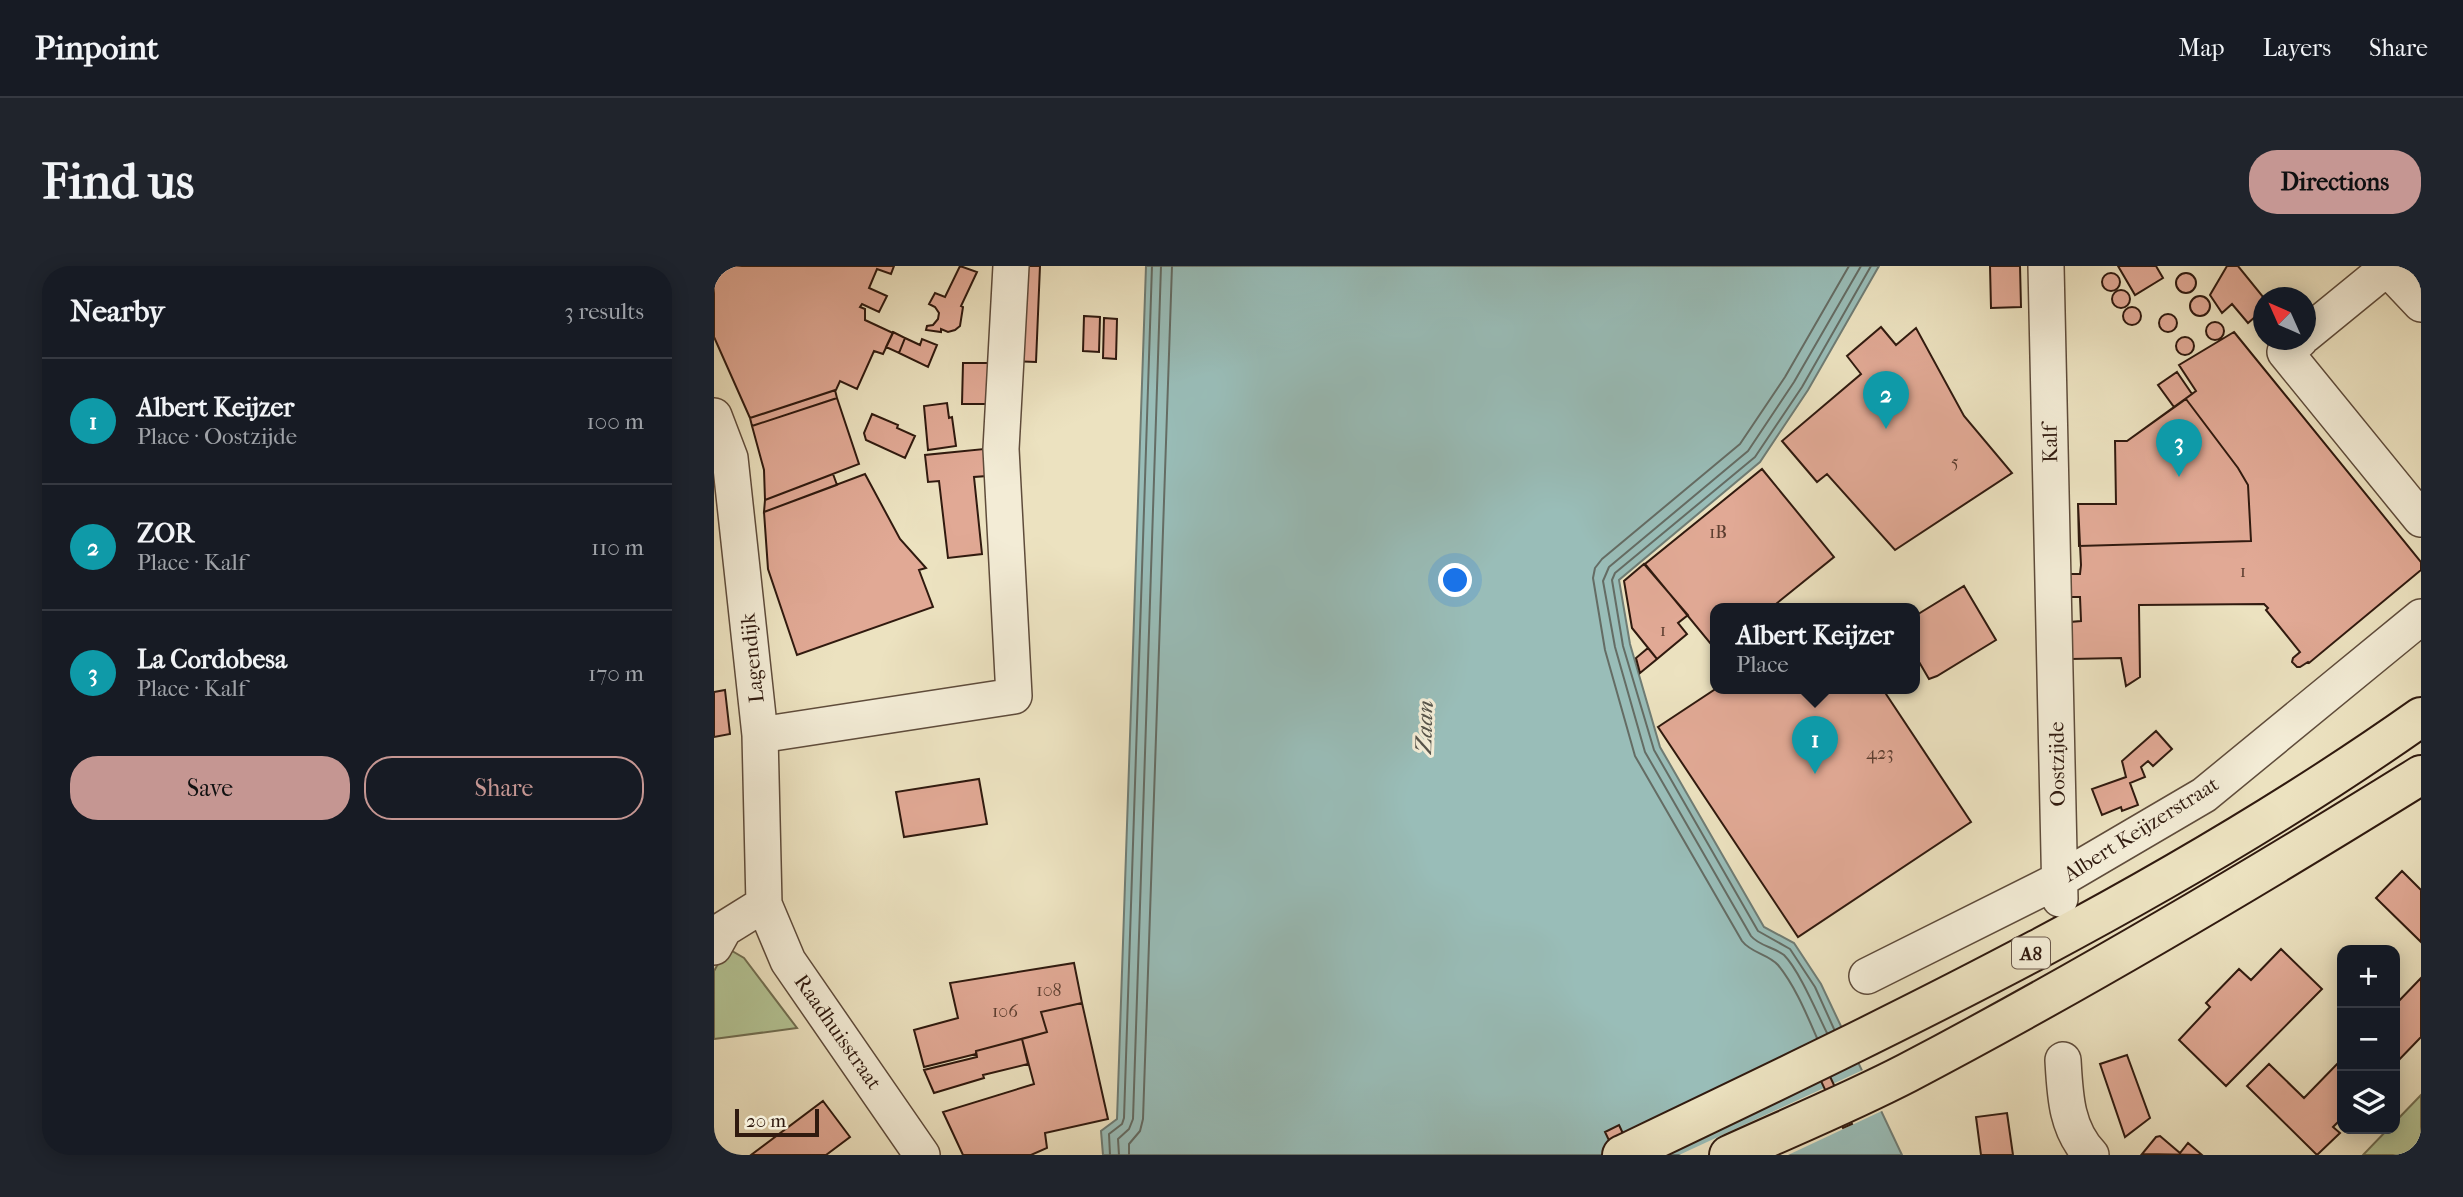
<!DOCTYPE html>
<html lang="en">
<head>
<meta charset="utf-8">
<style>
  body { margin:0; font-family:"IM FELL French Canon",serif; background:#20242c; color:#f1f3f6 }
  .controls { position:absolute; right:21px; bottom:21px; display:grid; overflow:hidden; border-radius:14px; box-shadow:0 4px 18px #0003 }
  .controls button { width:63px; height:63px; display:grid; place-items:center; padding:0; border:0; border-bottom:2px solid #363941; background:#171b24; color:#f1f3f6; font:35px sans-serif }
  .compass { position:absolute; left:1539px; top:21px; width:63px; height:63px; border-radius:50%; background:#171b24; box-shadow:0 4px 18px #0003; rotate:315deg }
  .scale { position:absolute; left:21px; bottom:18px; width:84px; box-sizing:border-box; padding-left:7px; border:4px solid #301a0f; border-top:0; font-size:19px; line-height:24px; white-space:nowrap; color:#301a0f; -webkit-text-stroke:5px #f3ecd6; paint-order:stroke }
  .you { position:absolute; left:742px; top:315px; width:24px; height:24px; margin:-18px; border:5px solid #fff; border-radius:50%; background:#1a73e8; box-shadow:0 0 0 10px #1a73e833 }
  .badge { display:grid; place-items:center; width:46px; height:46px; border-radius:50%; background:#c59692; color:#fff; font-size:23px; font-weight:700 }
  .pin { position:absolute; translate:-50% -58px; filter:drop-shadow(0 2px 4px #0008) }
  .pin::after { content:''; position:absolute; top:37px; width:24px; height:21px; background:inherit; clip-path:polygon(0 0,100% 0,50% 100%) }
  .popup { position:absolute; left:996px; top:337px; width:210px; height:91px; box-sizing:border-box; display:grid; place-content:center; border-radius:14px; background:#171b24; filter:drop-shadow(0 2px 5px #0005); font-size:23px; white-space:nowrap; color:#9ea1a6 }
  .popup b { font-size:26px; color:#f1f3f6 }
  .popup::after { content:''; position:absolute; left:50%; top:100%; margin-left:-14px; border:14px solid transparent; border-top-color:#171b24 }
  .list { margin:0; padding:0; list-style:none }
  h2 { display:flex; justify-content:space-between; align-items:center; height:91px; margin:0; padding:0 28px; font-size:30px }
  h2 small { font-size:23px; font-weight:400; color:#9ea1a6 }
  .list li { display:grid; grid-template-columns:46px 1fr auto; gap:21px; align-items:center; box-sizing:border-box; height:126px; padding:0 28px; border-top:2px solid #363941 }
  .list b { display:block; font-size:26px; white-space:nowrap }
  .list p { margin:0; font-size:23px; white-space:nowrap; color:#9ea1a6 }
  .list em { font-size:23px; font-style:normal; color:#9ea1a6 }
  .actions { display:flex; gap:14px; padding:21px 28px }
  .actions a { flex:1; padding:16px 0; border:2px solid #c59692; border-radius:28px; text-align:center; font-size:24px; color:#c59692 }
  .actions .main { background:#c59692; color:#111 }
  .icon { flex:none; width:38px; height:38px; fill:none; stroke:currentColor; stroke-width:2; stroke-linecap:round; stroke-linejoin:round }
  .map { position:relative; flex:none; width:1707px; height:889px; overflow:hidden; border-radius:28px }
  header { display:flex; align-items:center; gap:42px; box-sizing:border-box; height:98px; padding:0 35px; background:#171b24; border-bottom:2px solid #363941 }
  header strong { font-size:33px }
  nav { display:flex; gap:38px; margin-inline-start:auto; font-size:24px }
  .intro { display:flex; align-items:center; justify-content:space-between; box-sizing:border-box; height:168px; padding:0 42px }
  h1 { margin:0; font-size:49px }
  .button { padding:18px 32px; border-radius:28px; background:#c59692; color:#111; font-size:24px; font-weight:700 }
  main { display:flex; gap:42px; padding:0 42px }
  aside { flex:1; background:#171b24; border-radius:28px; box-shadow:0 4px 18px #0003 }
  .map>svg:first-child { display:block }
</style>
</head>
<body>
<header>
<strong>Pinpoint</strong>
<nav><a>Map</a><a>Layers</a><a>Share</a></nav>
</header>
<div class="intro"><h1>Find us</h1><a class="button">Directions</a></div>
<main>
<aside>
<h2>Nearby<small>3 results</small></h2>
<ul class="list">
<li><span class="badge" style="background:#0f9aa8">1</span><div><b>Albert Keijzer</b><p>Place · Oostzijde</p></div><em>100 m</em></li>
<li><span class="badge" style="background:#0f9aa8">2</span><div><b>ZOR</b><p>Place · Kalf</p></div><em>110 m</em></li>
<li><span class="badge" style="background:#0f9aa8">3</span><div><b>La Cordobesa</b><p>Place · Kalf</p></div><em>170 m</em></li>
</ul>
<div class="actions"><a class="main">Save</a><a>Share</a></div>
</aside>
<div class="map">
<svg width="1707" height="889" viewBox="0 0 1707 889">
  <rect width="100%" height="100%" fill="#ece2c0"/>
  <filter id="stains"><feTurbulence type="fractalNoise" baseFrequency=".00286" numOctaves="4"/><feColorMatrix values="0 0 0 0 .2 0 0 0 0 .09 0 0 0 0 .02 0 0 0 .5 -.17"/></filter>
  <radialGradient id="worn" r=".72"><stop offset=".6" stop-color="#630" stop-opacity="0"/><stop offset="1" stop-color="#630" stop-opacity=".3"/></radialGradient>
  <path fill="#b4c495" stroke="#726f52" stroke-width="2" d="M 13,682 L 30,692 L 83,762 L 0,773 L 0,705 Z
    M 1707,829 L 1707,889 L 1649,889 L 1674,863 L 1681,863 L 1681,856 Z"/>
  <path fill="#99bdb8" stroke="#6f7c74" stroke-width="2" d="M 432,0 L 1165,0 L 1094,124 L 1046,196 L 905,314 L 916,378 L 946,481 L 1050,661 L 1080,677 L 1107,718 L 1188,889 L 389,889 L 387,865 L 403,853 Z"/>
  <path fill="#ece2c0" d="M 1151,803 L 1170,844 L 1074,889 L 965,889 Z"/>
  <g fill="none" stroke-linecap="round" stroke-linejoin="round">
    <path stroke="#646c64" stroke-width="2" d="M 1120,763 L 1101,721 L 1076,683 L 1044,665 L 940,484 L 909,380 L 898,314 L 901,307 L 1041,191 L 1088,121 L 1157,0
      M 1113,767 C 1103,747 1085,704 1070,689 C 1060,681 1045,680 1037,670 L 931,486 L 901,381 L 889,315 L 895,301 L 1034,185 L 1080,116 L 1147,0
      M 1103,772 C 1092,747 1081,720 1064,699 C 1054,688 1037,687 1028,675 L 921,490 L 891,384 L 879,312 L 881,302 L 888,293 L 1026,178 L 1071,111 L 1135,0
      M 396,889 L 395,868 L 408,858 L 410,852 L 438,0
      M 405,889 L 404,873 L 415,863 L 419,853 L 447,0
      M 415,889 L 415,878 L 426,865 L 429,853 L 458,0"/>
  </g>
  <path fill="#e1a995" stroke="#301a0f" stroke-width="2" d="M 0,0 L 180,0 L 177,8 L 163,3 L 155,22 L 173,30 L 165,46 L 148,38 L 146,41 L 151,43 L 151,54 L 179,67 L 169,88 L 160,85 L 143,123 L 126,115 L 122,124 L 36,152 L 0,71 Z
    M 246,0 L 263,6 L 247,40 L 249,41 L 246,60 L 241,64 L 234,66 L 227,63 L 227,66 L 212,64 L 213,60 L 219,59 L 224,53 L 225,47 L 221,41 L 215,38 L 221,27 L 231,31 Z
    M 303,0 L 326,0 L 322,96 L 299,95 Z
    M 1276,0 L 1306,0 L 1307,41 L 1277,42 Z
    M 1404,0 L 1442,0 L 1449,12 L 1421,29 Z
    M 1513,0 L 1524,0 L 1550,32 L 1549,44 L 1534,57 L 1518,38 L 1508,47 L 1496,29 Z
    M1388 16a9 9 0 1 1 18 0a9 9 0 1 1-18 0Z
    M1462 17a10 10 0 1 1 20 0a10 10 0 1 1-20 0Z
    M1398 33a9 9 0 1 1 18 0a9 9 0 1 1-18 0Z
    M1476 40a10 10 0 1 1 20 0a10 10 0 1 1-20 0Z
    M1409 50a9 9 0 1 1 18 0a9 9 0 1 1-18 0Z
    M1445 57a9 9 0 1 1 18 0a9 9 0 1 1-18 0Z
    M 370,50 L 386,51 L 385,86 L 369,85 Z
    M 390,52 L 403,53 L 402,93 L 389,92 Z
    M1492 65a9 9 0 1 1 18 0a9 9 0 1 1-18 0Z
    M 1167,61 L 1182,79 L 1202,62 L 1250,150 L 1298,207 L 1181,284 L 1113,208 L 1103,216 L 1068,175 L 1147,108 L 1133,90 Z
    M 179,66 L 191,72 L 185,87 L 172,81 Z
    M 1520,66 L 1707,296 L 1707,304 L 1595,397 L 1594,396 L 1586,401 L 1583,401 L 1578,396 L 1579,392 L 1586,386 L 1552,344 L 1554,342 L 1550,338 L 1425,339 L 1426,411 L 1412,420 L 1407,392 L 1356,393 L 1356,356 L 1367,355 L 1366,331 L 1355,331 L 1355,308 L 1366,308 L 1367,299 L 1364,238 L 1402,238 L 1401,175 L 1413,175 L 1482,125 L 1465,99 Z
    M1462 80a9 9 0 1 1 18 0a9 9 0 1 1-18 0Z
    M 191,72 L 206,79 L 208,73 L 223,79 L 214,101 L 185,87 Z
    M 249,97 L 275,97 L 273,138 L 248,138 Z
    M 1463,106 L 1478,128 L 1460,141 L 1444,119 Z
    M 121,124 L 123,132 L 38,160 L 36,152 Z
    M 123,132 L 145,198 L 51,234 L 50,204 L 38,160 Z
    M 1472,133 L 1524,202 L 1534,219 L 1537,275 L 1365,280 L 1364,238 L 1402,238 L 1401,175 L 1413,175 Z
    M 233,137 L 235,152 L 238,151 L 242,180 L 214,184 L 210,140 Z
    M 158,148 L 184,159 L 183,162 L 201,170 L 191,192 L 152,174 L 150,167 Z
    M 270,183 L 273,210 L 260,211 L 268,288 L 234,292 L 225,215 L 214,216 L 211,189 Z
    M 1048,203 L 1120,291 L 1057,342 L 1001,342 L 1001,383 L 931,298 Z
    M 119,208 L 123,219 L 50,246 L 51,234 Z
    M 151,208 L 186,273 L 212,302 L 205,304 L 219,341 L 83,389 L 54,303 L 50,246 Z
    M 930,298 L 974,349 L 964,357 L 973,368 L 943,393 L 918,362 L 910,315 Z
    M 1250,320 L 1282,374 L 1223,410 L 1215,413 L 1201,389 L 1201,350 Z
    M 934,382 L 943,393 L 926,407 L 922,392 Z
    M 1003,422 L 1168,422 L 1257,556 L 1084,671 L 944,461 Z
    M 11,424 L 16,468 L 0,471 L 0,426 Z
    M 1442,465 L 1458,483 L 1439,500 L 1434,495 L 1427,501 L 1431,511 L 1416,517 L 1424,539 L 1408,545 L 1407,541 L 1388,549 L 1378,523 L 1412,511 L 1408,495 Z
    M 265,513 L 273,558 L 190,571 L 182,526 Z
    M 1688,605 L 1707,624 L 1707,676 L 1662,632 Z
    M 1567,683 L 1608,723 L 1512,820 L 1465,774 L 1496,741 L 1492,737 L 1525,703 L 1537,714 Z
    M 360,697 L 368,737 L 327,746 L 333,766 L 262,785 L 262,788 L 210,801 L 200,764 L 244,752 L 236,717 Z
    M 1707,712 L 1707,771 L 1681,798 L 1681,739 Z
    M 368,737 L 394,853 L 331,867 L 333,882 L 317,889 L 249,889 L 229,846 L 320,818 L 308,773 L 333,766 L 327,746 Z
    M 308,773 L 314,798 L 269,809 L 270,812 L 220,827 L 210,804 L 263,791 L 262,785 Z
    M 1101,778 L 1138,858 L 1129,862 L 1092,783 Z
    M 1413,789 L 1436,852 L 1411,871 L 1386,798 Z
    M 1628,793 L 1628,852 L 1619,861 L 1626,867 L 1603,889 L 1533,820 L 1555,798 L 1590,832 Z
    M 109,835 L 136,871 L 112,889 L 37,889 Z
    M 1293,847 L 1299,889 L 1267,889 L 1262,851 Z
    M 905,859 L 919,889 L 902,889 L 891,866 Z
    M 1446,870 L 1466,887 L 1474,877 L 1488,889 L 1428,888 L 1442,871 Z"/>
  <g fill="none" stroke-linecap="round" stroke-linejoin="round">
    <defs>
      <path id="minor" d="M 1332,0 L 1346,633
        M 1591,69 L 1673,2 L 1707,38
        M 1586,74 L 1571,86 L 1707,253
        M 0,150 L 16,192 L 46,469 L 50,638 L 74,695 L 208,889
        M 46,469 L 300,430 L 287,183 L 297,0
        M 0,681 L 10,663 L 50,638
        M 1153,710 L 1345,614 L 1490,529 L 1707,351
        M 1349,794 C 1351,829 1352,863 1377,889"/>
      <path id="highway" d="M 908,889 C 1182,758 1458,627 1707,451
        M 1015,889 C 1074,862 1135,837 1193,807 C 1368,715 1538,614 1707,509"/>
    </defs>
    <use href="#minor" stroke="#5f4c3b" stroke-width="38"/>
    <use href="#highway" stroke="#301a0f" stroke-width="42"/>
    <use href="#minor" stroke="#f3ecd6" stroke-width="35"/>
    <use href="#highway" stroke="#ece2c0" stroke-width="38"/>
  </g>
  <g text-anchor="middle" stroke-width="6" stroke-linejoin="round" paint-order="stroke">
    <g font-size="18" fill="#5c3e30">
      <text x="1241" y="202">5</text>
      <text x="1004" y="272">1B</text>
      <text x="1529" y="311">1</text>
      <text x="949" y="370">1</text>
      <text x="1166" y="493">423</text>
      <text x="335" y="730">108</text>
      <text x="291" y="751">106</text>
    </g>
    <rect fill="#f3ecd6" stroke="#6a594b" stroke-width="2" x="1298" y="671.5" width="38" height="31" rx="5"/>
    <g font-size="19" font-weight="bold" fill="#301a0f">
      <text x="1317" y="694">A8</text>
    </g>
    <g font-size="21" fill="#301a0f" stroke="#f3ecd6">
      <text transform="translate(1336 178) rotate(-91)" y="7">Kalf</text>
      <text transform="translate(38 392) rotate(-96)" y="7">Lagendijk</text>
      <text transform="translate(1343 498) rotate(-91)" y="7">Oostzijde</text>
      <text transform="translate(1427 563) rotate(-32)" y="7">Albert Keijzerstraat</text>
      <text transform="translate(124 766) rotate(55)" y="7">Raadhuisstraat</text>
    </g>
    <g font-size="23" font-style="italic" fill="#55534a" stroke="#f3ecd6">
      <text transform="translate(710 461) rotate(-88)" y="8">Zaan</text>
    </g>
  </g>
  <rect width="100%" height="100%" filter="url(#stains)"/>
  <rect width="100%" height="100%" fill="url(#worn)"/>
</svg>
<div class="controls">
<button>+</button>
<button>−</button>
<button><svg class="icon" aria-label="layers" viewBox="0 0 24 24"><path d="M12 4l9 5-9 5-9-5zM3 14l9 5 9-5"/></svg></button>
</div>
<svg class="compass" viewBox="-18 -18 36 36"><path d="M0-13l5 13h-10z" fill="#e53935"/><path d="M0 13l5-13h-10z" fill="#9ea1a6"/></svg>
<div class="scale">20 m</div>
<div class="you"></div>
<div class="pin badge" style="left:1101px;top:508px;background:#0f9aa8">1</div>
<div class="popup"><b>Albert Keijzer</b>Place</div>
<div class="pin badge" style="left:1172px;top:163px;background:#0f9aa8">2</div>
<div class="pin badge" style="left:1465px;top:211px;background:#0f9aa8">3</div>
</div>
</main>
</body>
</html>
